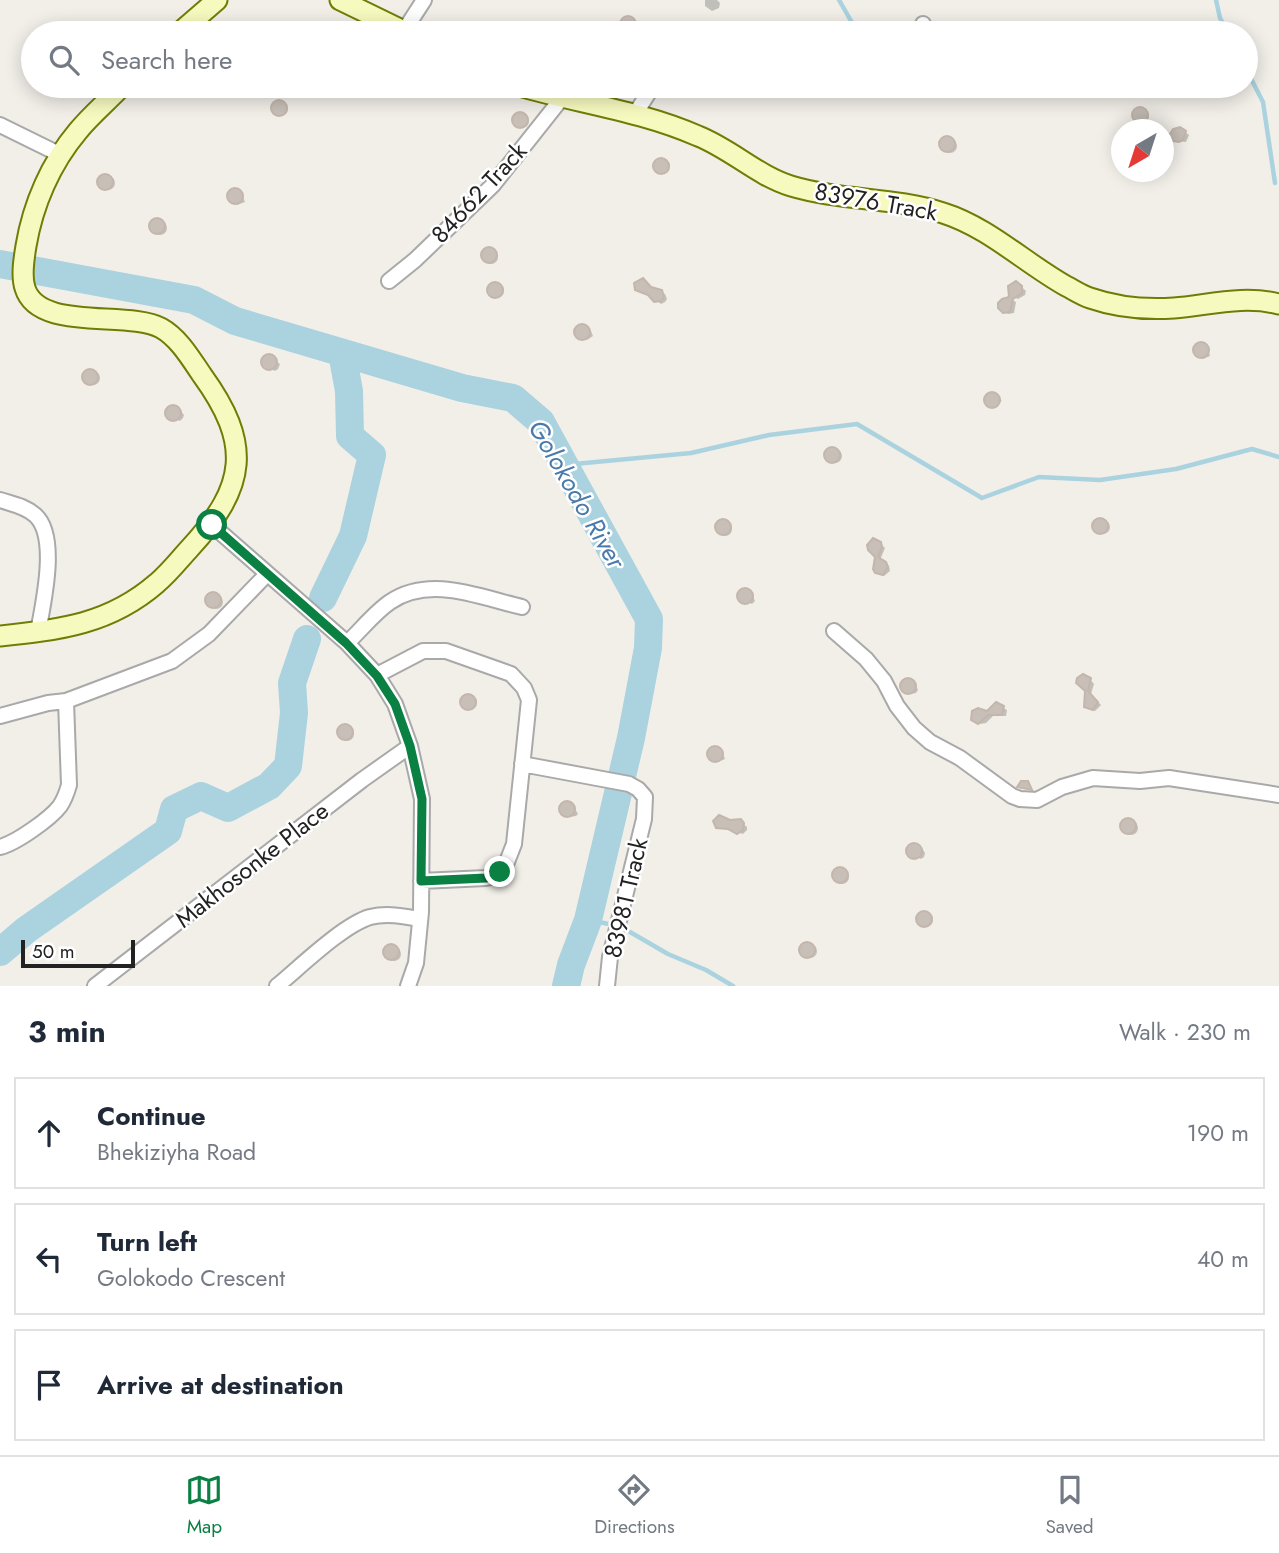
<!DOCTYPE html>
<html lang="en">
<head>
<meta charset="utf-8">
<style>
  body { margin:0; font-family:Jost,sans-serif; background:#f2f2f3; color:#1f2937 }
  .compass { position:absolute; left:1111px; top:119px; width:63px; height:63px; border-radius:50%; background:#fff; box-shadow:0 4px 18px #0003; rotate:219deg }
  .scale { position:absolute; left:21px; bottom:18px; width:114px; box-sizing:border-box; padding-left:7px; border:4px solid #222; border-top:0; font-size:19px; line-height:24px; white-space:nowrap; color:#222; -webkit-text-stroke:5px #fff; paint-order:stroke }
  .stop { position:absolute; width:21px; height:21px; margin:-16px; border:5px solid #0b8043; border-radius:50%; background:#fff }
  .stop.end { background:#0b8043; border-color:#fff; box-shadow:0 2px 7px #0008 }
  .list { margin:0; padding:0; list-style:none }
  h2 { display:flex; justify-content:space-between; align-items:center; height:91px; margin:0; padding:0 28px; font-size:30px }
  h2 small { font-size:23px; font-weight:400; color:#747a83 }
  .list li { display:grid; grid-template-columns:46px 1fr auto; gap:21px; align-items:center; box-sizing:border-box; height:112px; margin:0 14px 14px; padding:0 14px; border:2px solid #e0e1e3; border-radius:0px }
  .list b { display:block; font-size:26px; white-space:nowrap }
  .list p { margin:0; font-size:23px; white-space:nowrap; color:#747a83 }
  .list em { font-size:23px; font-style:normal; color:#747a83 }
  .icon { flex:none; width:38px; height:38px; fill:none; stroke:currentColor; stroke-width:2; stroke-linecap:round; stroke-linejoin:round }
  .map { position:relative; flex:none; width:1279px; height:986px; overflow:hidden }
  .search { position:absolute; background:#fff; box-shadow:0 4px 18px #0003; left:21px; right:21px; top:21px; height:77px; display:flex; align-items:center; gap:18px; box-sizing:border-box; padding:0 24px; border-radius:38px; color:#747a83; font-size:26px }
  .sheet { height:469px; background:#fff }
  nav { display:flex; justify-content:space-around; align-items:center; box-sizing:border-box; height:98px; border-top:2px solid #e0e1e3; background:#fff; font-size:19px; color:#747a83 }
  nav a { display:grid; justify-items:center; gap:4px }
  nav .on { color:#0b8043 }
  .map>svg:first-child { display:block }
</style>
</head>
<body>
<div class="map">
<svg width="1279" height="986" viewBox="0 0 1279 986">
  <rect width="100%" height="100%" fill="#f2efe9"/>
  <path fill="#0003" d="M 705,0 L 717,0 L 720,3 L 719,8 L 712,11 L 705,6 Z
    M624 26a7 7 0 1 1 14 0a7 7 0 1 1-14 0Z
    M 1143,86 L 1157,86 L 1157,87 L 1150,93 Z
    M274 109a7 7 0 1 1 14 0a7 7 0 1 1-14 0Z
    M1135 116a7 7 0 1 1 14 0a7 7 0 1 1-14 0Z
    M515 121a7 7 0 1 1 14 0a7 7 0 1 1-14 0Z
    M 1180,128 L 1189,135 L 1186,142 L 1171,140 Z
    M943 146a7 7 0 1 1 14 0a7 7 0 1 1-14 0Z
    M 1164,144 L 1168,146 L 1164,158 Z
    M656 167a7 7 0 1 1 14 0a7 7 0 1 1-14 0Z
    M101 183a7 7 0 1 1 14 0a7 7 0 1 1-14 0Z
    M 232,191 L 242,194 L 245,202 L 237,205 L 230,200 L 230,194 Z
    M153 228a7 7 0 1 1 14 0a7 7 0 1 1-14 0Z
    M484 257a7 7 0 1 1 14 0a7 7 0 1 1-14 0Z
    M 1018,284 L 1026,291 L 1025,295 L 1018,299 L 1012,296 L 1012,300 L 1016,302 L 1014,313 L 1008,314 L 1000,307 L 1000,303 L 1010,299 L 1011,285 Z
    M490 291a7 7 0 1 1 14 0a7 7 0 1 1-14 0Z
    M 653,290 L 665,294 L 667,299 L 665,302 L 661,304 L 650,295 L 640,292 Z
    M 583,326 L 591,331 L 593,336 L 587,340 L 577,335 L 578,328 Z
    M 1200,345 L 1208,348 L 1210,356 L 1203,359 L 1196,354 L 1195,348 Z
    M 270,357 L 280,364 L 278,369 L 275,371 L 265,365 L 265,358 Z
    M86 378a7 7 0 1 1 14 0a7 7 0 1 1-14 0Z
    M 989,395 L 995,395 L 1002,401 L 990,405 L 987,397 Z
    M 170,408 L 180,410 L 184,415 L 183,418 L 180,421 L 168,416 L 168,410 Z
    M828 456a7 7 0 1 1 14 0a7 7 0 1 1-14 0Z
    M1096 527a7 7 0 1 1 14 0a7 7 0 1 1-14 0Z
    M718 529a7 7 0 1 1 14 0a7 7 0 1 1-14 0Z
    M 879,542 L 885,548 L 880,560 L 889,566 L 890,571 L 884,576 L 876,572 Z
    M 744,591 L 752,594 L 755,601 L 752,604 L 740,599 L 740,594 Z
    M209 602a7 7 0 1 1 14 0a7 7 0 1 1-14 0Z
    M 1089,678 L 1094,684 L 1091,694 L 1101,705 L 1095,711 L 1085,706 Z
    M 905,681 L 915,683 L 918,690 L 916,693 L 910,694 L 906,692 L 902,687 Z
    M463 703a7 7 0 1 1 14 0a7 7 0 1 1-14 0Z
    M 996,704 L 1007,710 L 1006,716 L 993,716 L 986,723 L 980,724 L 976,722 Z
    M340 734a7 7 0 1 1 14 0a7 7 0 1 1-14 0Z
    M 712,749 L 722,751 L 725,759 L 718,762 L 710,757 Z
    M 564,804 L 574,807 L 578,814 L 576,816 L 570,817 L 566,815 L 562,810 Z
    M 738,820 L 747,827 L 747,830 L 743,834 L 717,827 Z
    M1124 828a7 7 0 1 1 14 0a7 7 0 1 1-14 0Z
    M 912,846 L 922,848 L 925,853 L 924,857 L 921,859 L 910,854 Z
    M835 877a7 7 0 1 1 14 0a7 7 0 1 1-14 0Z
    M919 920a7 7 0 1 1 14 0a7 7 0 1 1-14 0Z
    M803 951a7 7 0 1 1 14 0a7 7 0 1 1-14 0Z
    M387 954a7 7 0 1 1 14 0a7 7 0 1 1-14 0Z"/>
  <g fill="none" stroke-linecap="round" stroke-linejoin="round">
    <path stroke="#aad3df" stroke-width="4.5" d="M 839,0 L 858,33
      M 1216,0 L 1220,18 L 1228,33
      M 1246,69 L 1263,102 L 1275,183
      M 564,465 L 691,453 L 769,435 L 857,424 L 982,498 L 1039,477 L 1100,480 L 1176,469 L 1252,449 L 1279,457
      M 588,920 L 609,924
      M 630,932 L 668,954 L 706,970 L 733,986"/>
    <path stroke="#aad3df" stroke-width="28" d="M 0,264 L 194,300 L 235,321 L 462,388 L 513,398 L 541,422 L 649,619 L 648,648 L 631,738 L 588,920 L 571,965 L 566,986
      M 323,598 L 353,536 L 372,455 L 350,436 L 349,391 L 342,353
      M 0,952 L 26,930 L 168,831 L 174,809 L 201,796 L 228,808 L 269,786 L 288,766 L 294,713 L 292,683 L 307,639"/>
  </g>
  <path fill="#c7bfb8" stroke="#c4b6ab" stroke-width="2" d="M620 24a8 8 0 1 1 16 0a8 8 0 1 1-16 0Z
    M271 108a8 8 0 1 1 16 0a8 8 0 1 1-16 0Z
    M1132 115a8 8 0 1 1 16 0a8 8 0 1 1-16 0Z
    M512 120a8 8 0 1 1 16 0a8 8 0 1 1-16 0Z
    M 1180,127 L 1186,131 L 1183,140 L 1179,142 L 1166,140 L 1173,129 Z
    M939 144a8 8 0 1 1 16 0a8 8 0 1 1-16 0Z
    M653 166a8 8 0 1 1 16 0a8 8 0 1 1-16 0Z
    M97 182a8 8 0 1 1 16 0a8 8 0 1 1-16 0Z
    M227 196a8 8 0 1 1 16 0a8 8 0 1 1-16 0Z
    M149 226a8 8 0 1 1 16 0a8 8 0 1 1-16 0Z
    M481 255a8 8 0 1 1 16 0a8 8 0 1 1-16 0Z
    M 643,278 L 651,287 L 662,290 L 664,297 L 661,301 L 654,302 L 648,295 L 635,290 L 634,283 Z
    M 1016,281 L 1022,286 L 1022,293 L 1013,299 L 1010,312 L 1003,313 L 998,308 L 998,303 L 1002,299 L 1009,297 L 1008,286 Z
    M487 290a8 8 0 1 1 16 0a8 8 0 1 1-16 0Z
    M574 332a8 8 0 1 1 16 0a8 8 0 1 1-16 0Z
    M1193 350a8 8 0 1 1 16 0a8 8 0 1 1-16 0Z
    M261 362a8 8 0 1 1 16 0a8 8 0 1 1-16 0Z
    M82 377a8 8 0 1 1 16 0a8 8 0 1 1-16 0Z
    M984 400a8 8 0 1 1 16 0a8 8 0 1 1-16 0Z
    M165 413a8 8 0 1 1 16 0a8 8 0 1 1-16 0Z
    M824 455a8 8 0 1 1 16 0a8 8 0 1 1-16 0Z
    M1092 526a8 8 0 1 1 16 0a8 8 0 1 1-16 0Z
    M715 527a8 8 0 1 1 16 0a8 8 0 1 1-16 0Z
    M 873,538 L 881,542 L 882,547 L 878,557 L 886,562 L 888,567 L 883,575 L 875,573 L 873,569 L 875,557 L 868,550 L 867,545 Z
    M737 596a8 8 0 1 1 16 0a8 8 0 1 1-16 0Z
    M205 600a8 8 0 1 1 16 0a8 8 0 1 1-16 0Z
    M 1083,674 L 1091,678 L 1088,691 L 1098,702 L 1093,710 L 1084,707 L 1085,691 L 1076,683 L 1077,678 Z
    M900 686a8 8 0 1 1 16 0a8 8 0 1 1-16 0Z
    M460 702a8 8 0 1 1 16 0a8 8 0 1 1-16 0Z
    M 996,702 L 1004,706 L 1002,715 L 988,715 L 978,724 L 971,720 L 972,711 L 978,708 L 987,711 Z
    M337 732a8 8 0 1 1 16 0a8 8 0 1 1-16 0Z
    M707 754a8 8 0 1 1 16 0a8 8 0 1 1-16 0Z
    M 1021,781 L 1028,781 L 1032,790 L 1017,787 Z
    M559 809a8 8 0 1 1 16 0a8 8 0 1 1-16 0Z
    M 719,815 L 730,820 L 741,819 L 744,823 L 743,830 L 737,834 L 728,829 L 716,828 L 713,821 Z
    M1120 826a8 8 0 1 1 16 0a8 8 0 1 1-16 0Z
    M906 851a8 8 0 1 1 16 0a8 8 0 1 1-16 0Z
    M832 875a8 8 0 1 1 16 0a8 8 0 1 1-16 0Z
    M916 919a8 8 0 1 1 16 0a8 8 0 1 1-16 0Z
    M799 950a8 8 0 1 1 16 0a8 8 0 1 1-16 0Z
    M383 952a8 8 0 1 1 16 0a8 8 0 1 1-16 0Z"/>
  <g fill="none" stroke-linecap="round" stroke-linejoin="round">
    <defs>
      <path id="street" d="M 404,31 L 424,0
        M 919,33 L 923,24
        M 635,114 L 653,86
        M 0,125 L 61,155
        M 389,281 L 415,260 L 493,185 L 562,98
        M 0,500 C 12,504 25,506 35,515 C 59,536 43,604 38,632
        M 212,525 L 347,643 L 377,675 L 395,704 L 410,746 L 422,799 L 421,912 L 416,963 L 408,986
        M 834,631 L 866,659 L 884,681 L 897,706 L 914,728 L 930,742 L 960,758 L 1012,796 L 1020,799 L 1037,800 L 1062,787 L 1093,778 L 1140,781 L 1169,778 L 1279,795
        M 347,643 C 361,630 374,613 390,602 C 430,575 479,597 522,607
        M 377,675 L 423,651 L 446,651 L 511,674 L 524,688 L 529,700 L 514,844 L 505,867 L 496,876 L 486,878 L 421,881
        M 0,716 L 48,703 L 66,701 L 172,661 L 209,634 L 267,574
        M 522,764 L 629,784 L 638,789 L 645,797 L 644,819 L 610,957 L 607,986
        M 0,847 C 16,843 50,819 60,806 C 64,800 67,792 69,785 L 66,701
        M 95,986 L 362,780 L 410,746
        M 277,986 C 300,967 343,925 370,917 C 387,913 403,916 419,919"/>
      <path id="secondary" d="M 340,0 L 408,33
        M 179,33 L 217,0
        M 519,86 C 578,103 641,111 698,136 C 731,149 758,176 791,186 C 841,201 894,197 943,213 C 988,227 1025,263 1066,286 C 1074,290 1081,295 1090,298 C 1116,307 1145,310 1174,308 C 1209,305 1244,295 1279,304
        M 0,636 C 60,630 110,624 157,583 C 169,573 179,560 190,548 C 247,486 252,444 202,375 C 191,359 179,338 161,328 C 128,310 38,332 25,288 C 21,276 24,258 26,246 C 33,204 51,163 78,131 C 91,115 108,101 122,86"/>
    </defs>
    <use href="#street" stroke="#a9a9a9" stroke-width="18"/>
    <use href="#secondary" stroke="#707d05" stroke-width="23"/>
    <use href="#street" stroke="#fff" stroke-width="14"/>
    <use href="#secondary" stroke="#f7fabf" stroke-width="19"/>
  </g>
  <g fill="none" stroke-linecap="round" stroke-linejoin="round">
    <path stroke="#0b8043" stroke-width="9" d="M 212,525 L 346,643 L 377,676 L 395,704 L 410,746 L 422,799 L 421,881 L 486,878 L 500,872"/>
  </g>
  <g text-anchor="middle" stroke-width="5" stroke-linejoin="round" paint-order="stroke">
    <g font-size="24" fill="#222" stroke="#fff">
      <text transform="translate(479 193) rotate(-47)" y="8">84662 Track</text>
      <text transform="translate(876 202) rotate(10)" y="8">83976 Track</text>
      <text transform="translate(252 865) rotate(-38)" y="8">Makhosonke Place</text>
      <text transform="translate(626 898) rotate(-77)" y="8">83981 Track</text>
    </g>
    <g font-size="26" font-style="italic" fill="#4a7aab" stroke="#fff">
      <text transform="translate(577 494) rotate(60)" y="9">Golokodo River</text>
    </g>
  </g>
</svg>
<svg class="compass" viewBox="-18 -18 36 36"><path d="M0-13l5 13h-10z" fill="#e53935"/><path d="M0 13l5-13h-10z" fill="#747a83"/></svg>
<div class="scale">50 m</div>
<div class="stop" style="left:212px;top:525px"></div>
<div class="stop end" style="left:500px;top:872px"></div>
<div class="search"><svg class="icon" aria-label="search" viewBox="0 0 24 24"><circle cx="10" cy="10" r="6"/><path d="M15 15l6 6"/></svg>Search here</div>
</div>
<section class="sheet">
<h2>3 min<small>Walk · 230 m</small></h2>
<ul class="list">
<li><svg class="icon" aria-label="ahead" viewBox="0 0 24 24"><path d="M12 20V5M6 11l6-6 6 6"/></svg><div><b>Continue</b><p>Bhekiziyha Road</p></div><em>190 m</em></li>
<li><svg class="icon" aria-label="left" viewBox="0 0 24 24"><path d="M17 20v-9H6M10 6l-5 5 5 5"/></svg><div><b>Turn left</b><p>Golokodo Crescent</p></div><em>40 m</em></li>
<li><svg class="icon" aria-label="arrive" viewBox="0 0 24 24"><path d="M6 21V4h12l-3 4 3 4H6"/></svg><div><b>Arrive at destination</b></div></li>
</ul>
</section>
<nav>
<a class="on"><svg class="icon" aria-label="map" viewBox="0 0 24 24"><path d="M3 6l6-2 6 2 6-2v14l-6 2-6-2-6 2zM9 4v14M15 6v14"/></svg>Map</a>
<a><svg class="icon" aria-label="directions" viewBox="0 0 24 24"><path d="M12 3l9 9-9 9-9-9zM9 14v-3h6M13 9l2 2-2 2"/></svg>Directions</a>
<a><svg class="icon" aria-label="saved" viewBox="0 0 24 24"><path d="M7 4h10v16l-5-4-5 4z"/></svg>Saved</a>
</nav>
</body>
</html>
